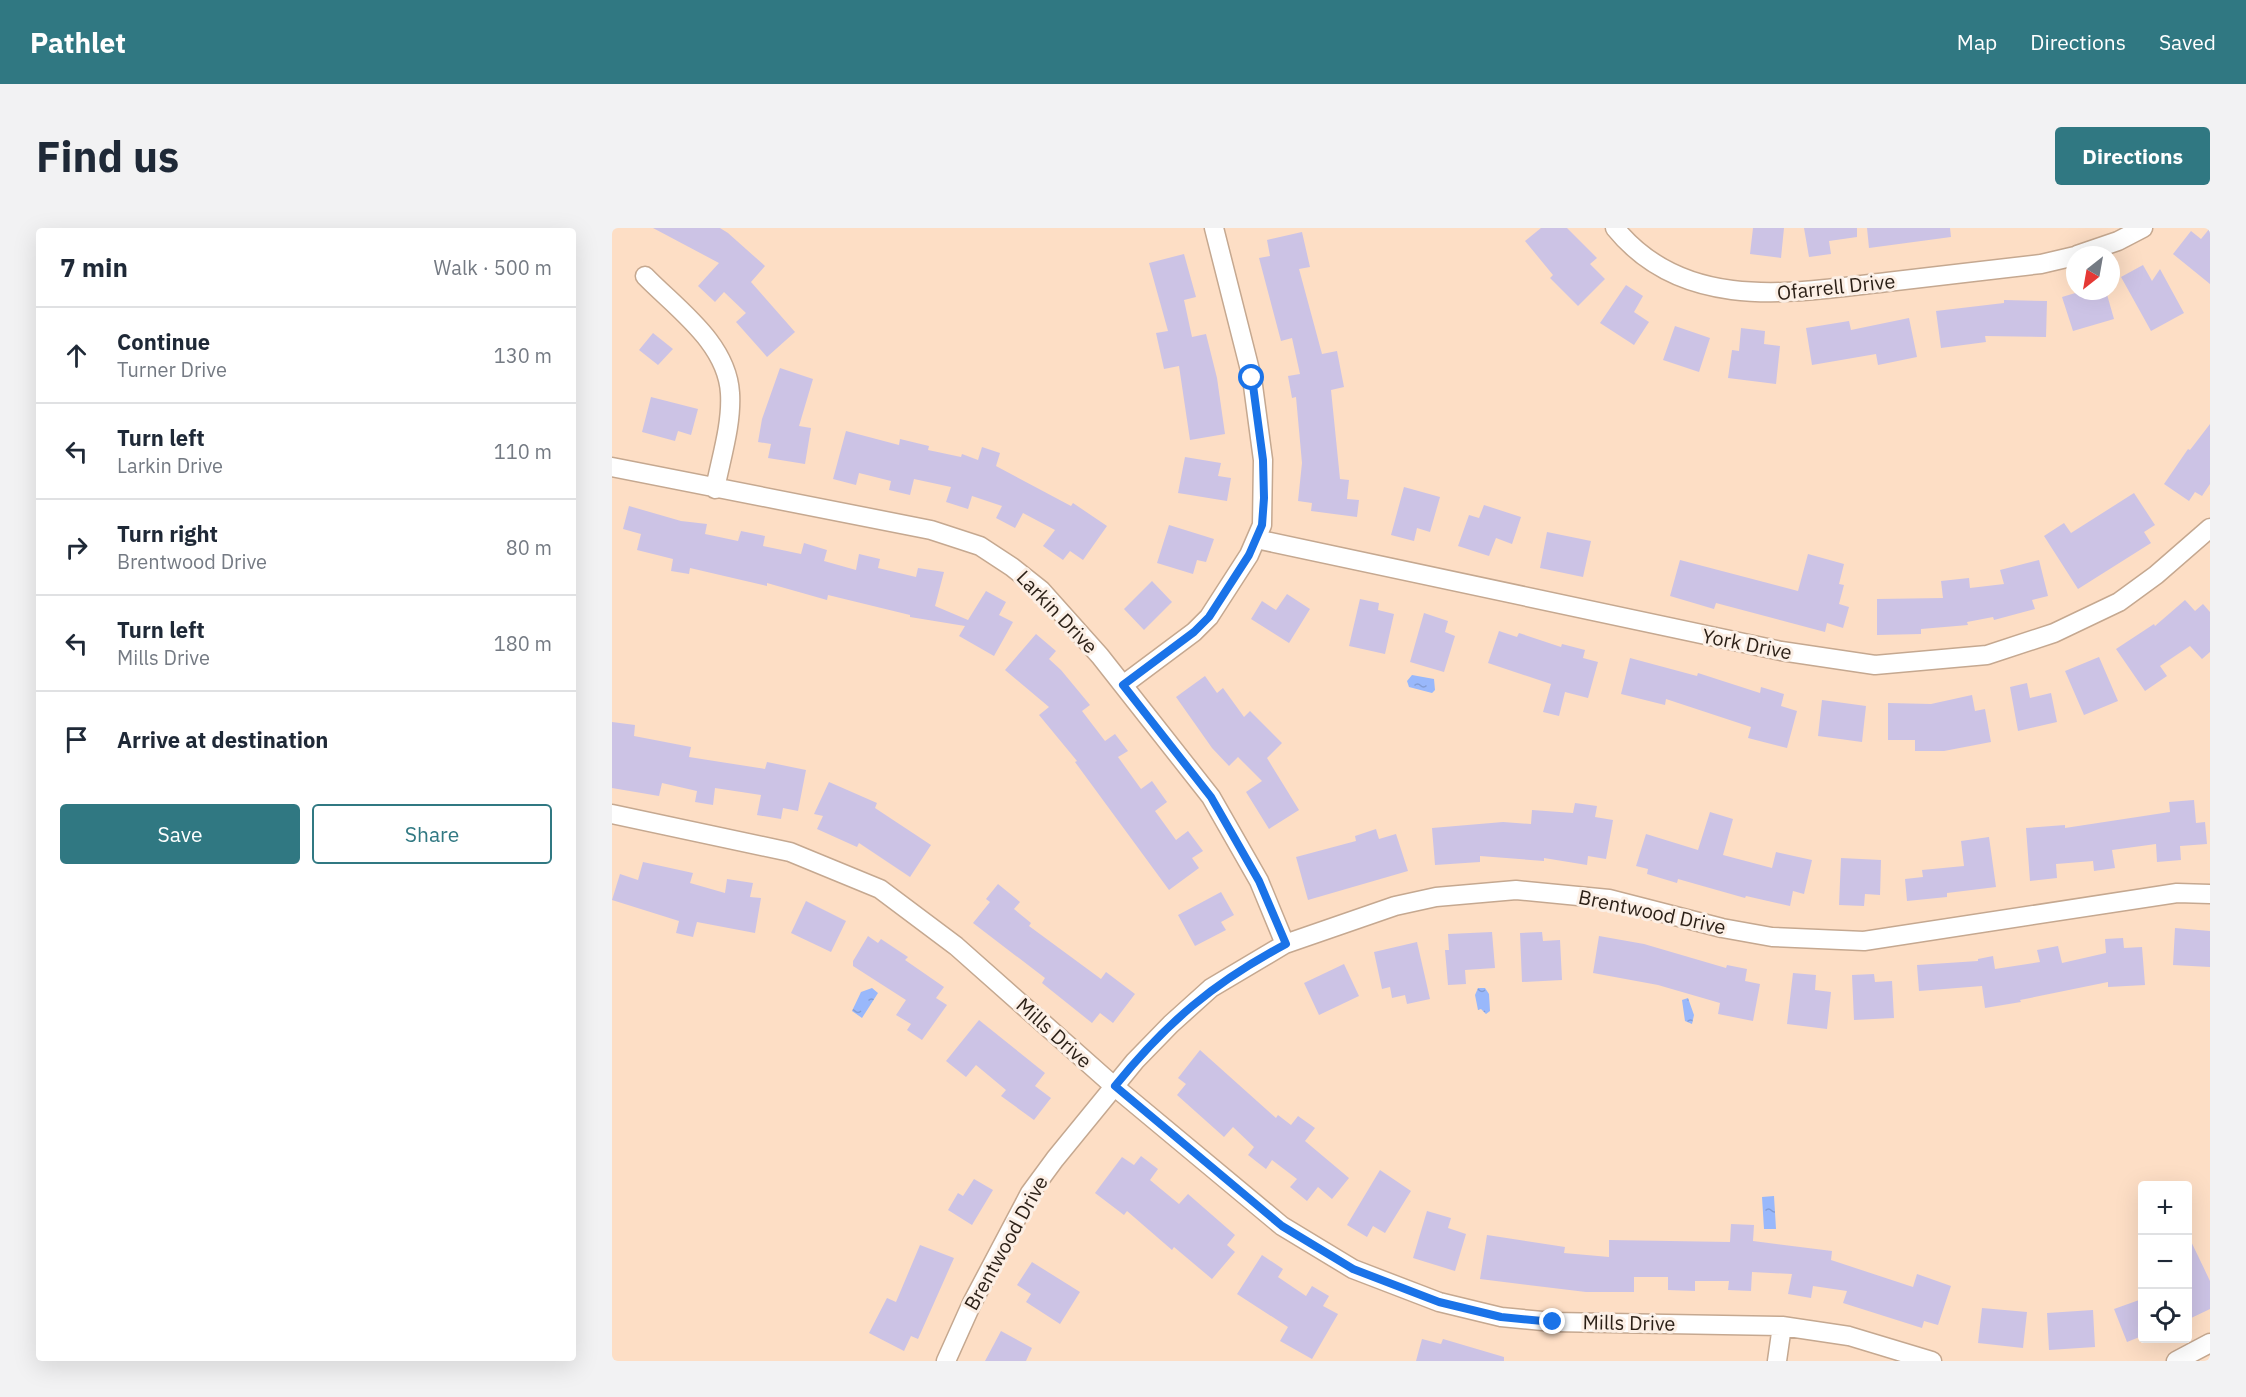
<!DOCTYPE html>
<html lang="en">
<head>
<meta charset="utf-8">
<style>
  body { margin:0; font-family:"IBM Plex Sans",sans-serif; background:#f2f2f3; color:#1f2937 }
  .controls { position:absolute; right:18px; bottom:18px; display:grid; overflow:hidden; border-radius:6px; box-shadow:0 6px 24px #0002 }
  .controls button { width:54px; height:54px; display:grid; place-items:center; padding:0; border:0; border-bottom:2px solid #e0e1e3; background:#fff; color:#1f2937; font:30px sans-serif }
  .compass { position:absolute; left:1454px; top:18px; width:54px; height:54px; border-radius:50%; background:#fff; box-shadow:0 6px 24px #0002; rotate:211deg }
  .stop { position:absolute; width:18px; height:18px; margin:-14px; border:4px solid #1a73e8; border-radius:50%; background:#fff }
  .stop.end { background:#1a73e8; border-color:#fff; box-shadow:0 2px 6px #0008 }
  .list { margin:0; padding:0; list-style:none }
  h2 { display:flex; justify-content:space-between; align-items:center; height:78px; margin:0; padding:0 24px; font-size:26px }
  h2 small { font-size:20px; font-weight:400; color:#747a83 }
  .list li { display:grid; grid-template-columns:39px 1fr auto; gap:18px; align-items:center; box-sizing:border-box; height:96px; padding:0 24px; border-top:2px solid #e0e1e3 }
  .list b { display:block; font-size:22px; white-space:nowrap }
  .list p { margin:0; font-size:20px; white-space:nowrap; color:#747a83 }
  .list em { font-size:20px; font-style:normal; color:#747a83 }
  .actions { display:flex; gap:12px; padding:18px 24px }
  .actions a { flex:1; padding:14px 0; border:2px solid #307882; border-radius:6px; text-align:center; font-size:21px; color:#307882 }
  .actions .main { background:#307882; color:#fff }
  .icon { flex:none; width:33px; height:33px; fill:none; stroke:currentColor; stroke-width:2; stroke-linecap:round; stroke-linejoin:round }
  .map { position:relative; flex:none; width:1598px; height:1133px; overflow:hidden; border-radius:6px }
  header { display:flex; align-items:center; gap:36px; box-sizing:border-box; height:84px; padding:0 30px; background:#307882; color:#fff }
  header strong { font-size:28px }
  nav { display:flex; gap:33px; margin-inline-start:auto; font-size:21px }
  .intro { display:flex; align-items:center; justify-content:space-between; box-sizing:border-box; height:144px; padding:0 36px }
  h1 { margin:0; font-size:42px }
  .button { padding:15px 27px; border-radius:6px; background:#307882; color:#fff; font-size:21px; font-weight:700 }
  main { display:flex; gap:36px; padding:0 36px }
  aside { flex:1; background:#fff; border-radius:6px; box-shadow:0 6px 24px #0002 }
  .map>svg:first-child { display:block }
</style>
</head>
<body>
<header>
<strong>Pathlet</strong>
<nav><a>Map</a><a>Directions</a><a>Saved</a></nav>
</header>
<div class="intro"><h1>Find us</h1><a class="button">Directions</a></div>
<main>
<aside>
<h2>7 min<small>Walk · 500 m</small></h2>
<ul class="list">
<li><svg class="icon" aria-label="ahead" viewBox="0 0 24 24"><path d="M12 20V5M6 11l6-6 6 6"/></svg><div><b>Continue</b><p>Turner Drive</p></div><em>130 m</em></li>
<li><svg class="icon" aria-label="left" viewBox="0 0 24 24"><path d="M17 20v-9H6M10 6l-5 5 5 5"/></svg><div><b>Turn left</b><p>Larkin Drive</p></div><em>110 m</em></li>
<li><svg class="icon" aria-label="right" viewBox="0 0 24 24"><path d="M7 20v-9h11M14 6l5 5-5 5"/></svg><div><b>Turn right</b><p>Brentwood Drive</p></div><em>80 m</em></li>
<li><svg class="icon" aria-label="left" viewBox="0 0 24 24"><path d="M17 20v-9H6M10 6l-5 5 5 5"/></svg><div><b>Turn left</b><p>Mills Drive</p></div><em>180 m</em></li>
<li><svg class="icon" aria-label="arrive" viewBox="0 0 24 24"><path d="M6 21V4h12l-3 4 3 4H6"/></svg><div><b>Arrive at destination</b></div></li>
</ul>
<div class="actions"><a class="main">Save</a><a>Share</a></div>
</aside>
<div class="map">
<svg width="1598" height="1133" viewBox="0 0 1598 1133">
  <defs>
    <pattern id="water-ripples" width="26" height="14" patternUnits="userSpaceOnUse" patternTransform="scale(1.5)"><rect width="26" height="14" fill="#99b8fb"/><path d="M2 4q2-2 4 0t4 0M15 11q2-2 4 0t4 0" fill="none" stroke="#849ed6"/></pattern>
  </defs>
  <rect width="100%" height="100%" fill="#fddec5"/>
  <path fill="url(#water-ripples)" d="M 800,447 L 822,451 L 823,462 L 820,465 L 797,459 L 795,453 Z
    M 260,760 L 266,765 L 250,790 L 240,783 L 249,764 Z
    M 866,760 L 873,760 L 877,766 L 878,783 L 874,786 L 869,781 L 866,782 L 863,767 Z
    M 1076,770 L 1082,787 L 1080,796 L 1073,793 L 1070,772 Z
    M 1162,968 L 1164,1001 L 1152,1001 L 1150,969 Z"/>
  <path fill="#ccc3e5" d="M 41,0 L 108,0 L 116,5 L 153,38 L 139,54 L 183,104 L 155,129 L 124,94 L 134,85 L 112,64 L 103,74 L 86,58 L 107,35 Z
    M 929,0 L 955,0 L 985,30 L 978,36 L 993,51 L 966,78 L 938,50 L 941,47 L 913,13 Z
    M 1141,0 L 1172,0 L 1169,30 L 1138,26 Z
    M 1192,0 L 1245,0 L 1245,9 L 1217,13 L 1219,26 L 1197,29 Z
    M 1255,0 L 1338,0 L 1339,9 L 1257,20 Z
    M 1598,0 L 1598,56 L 1561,26 L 1579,3 L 1589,11 Z
    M 690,4 L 698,39 L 687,41 L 710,126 L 725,123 L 732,159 L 719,162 L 728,251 L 737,252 L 735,271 L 747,272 L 745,289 L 699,283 L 700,275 L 686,273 L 690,235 L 684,169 L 680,170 L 676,148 L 688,146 L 680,110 L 669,113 L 647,30 L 658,28 L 655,12 Z
    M 572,26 L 584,69 L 572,72 L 580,109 L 594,106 L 605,150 L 613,206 L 578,212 L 567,138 L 552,141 L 544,105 L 556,103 L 537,35 Z
    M 1531,37 L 1540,53 L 1548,41 L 1572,85 L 1539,103 L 1509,49 Z
    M 1014,57 L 1031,68 L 1022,84 L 1037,94 L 1022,117 L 988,95 Z
    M 1470,63 L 1494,63 L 1502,91 L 1461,103 L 1450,69 Z
    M 1392,72 L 1435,73 L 1434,109 L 1373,108 L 1374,114 L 1329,120 L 1324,83 L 1392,75 Z
    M 1297,90 L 1305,129 L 1266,137 L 1264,126 L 1200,137 L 1194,100 L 1237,93 L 1239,102 Z
    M 1063,98 L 1098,110 L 1087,144 L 1051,132 Z
    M 1129,100 L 1153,103 L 1152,116 L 1168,118 L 1164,156 L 1116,150 L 1120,122 L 1127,123 Z
    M 41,105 L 61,121 L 46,137 L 27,122 Z
    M 168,140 L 201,151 L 187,198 L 199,200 L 193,236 L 156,230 L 159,216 L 146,214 L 150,191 Z
    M 39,169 L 86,181 L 79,207 L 66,203 L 63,213 L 30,204 Z
    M 1598,196 L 1598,256 L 1590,268 L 1583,264 L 1577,273 L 1552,256 L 1576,221 L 1578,222 Z
    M 234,203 L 287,217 L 288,211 L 317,218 L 316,222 L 349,229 L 350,226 L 366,232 L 370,219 L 388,225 L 384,238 L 459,278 L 461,275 L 495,298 L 471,332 L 458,323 L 451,332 L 431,318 L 443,302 L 411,285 L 403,300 L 384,290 L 390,278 L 360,268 L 356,281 L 334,274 L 339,259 L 302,251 L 298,267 L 277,262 L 279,253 L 247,245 L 244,257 L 221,251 Z
    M 573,229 L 609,235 L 606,248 L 619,250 L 615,273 L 566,265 Z
    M 792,259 L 828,269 L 818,304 L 805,300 L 802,313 L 779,307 Z
    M 1522,265 L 1543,297 L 1532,304 L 1539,315 L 1466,361 L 1432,308 L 1452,295 L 1459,305 Z
    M 872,277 L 909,289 L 900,316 L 884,310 L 877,328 L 846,318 L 857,287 L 867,290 Z
    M 17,278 L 69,293 L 95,296 L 93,306 L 126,313 L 129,303 L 153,308 L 151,318 L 189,326 L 192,315 L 215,322 L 212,333 L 244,342 L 247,326 L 268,331 L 266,340 L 304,349 L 306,340 L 332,344 L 323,378 L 356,392 L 374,363 L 394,374 L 387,387 L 401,394 L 382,428 L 347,408 L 353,398 L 298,389 L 298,387 L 216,367 L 215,372 L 155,355 L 155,358 L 78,340 L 77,346 L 59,343 L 61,331 L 25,322 L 29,306 L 11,301 Z
    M 557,297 L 602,311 L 594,334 L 585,332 L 581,346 L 545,335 Z
    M 935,304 L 979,313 L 971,349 L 928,340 Z
    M 1196,326 L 1232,336 L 1227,356 L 1232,357 L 1227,376 L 1237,379 L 1231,400 L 1215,395 L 1213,404 L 1104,375 L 1102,381 L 1058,368 L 1068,332 L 1186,363 Z
    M 1427,332 L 1436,368 L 1420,372 L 1423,381 L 1382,392 L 1381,389 L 1355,394 L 1356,397 L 1309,401 L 1309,406 L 1265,407 L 1265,371 L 1331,370 L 1329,353 L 1357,350 L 1358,360 L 1392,356 L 1388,342 Z
    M 540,353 L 560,374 L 532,402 L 512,381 Z
    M 675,366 L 698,381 L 677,415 L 639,391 L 650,373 L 664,382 Z
    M 748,371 L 767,375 L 766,382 L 782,386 L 773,426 L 737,418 Z
    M 1573,372 L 1583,383 L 1591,376 L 1598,384 L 1598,424 L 1590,431 L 1578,418 L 1548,438 L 1555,448 L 1533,463 L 1504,421 L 1542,396 L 1543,398 Z
    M 812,385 L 836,393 L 833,404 L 843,408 L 832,444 L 798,434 Z
    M 887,403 L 905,409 L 907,405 L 949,419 L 950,416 L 973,422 L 971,430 L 986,434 L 976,470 L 953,464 L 947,488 L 931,484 L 939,456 L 876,435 Z
    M 424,406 L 444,423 L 437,431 L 449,442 L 478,477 L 470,483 L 493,513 L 503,506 L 516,523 L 506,529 L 529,561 L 540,553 L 555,574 L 543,583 L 564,612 L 576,603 L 591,623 L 580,630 L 587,640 L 557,662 L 463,534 L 465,533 L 427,487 L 437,479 L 393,442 Z
    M 1487,429 L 1506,473 L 1472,487 L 1453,443 Z
    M 1018,430 L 1085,448 L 1086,445 L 1148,465 L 1149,459 L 1172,466 L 1169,478 L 1185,483 L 1175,520 L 1136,510 L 1139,499 L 1054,471 L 1053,477 L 1009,466 Z
    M 593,448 L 605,465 L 611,460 L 632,489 L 638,483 L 670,515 L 655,530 L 687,582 L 657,601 L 634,564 L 650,553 L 626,529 L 617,538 L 600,520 L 564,469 Z
    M 1415,455 L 1418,470 L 1439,465 L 1445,494 L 1406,503 L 1398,459 Z
    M 1360,467 L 1363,483 L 1373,481 L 1379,514 L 1332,523 L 1303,523 L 1303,512 L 1276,512 L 1276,475 L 1319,476 Z
    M 1210,472 L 1254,478 L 1250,514 L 1206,508 Z
    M 0,494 L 23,497 L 22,508 L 79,519 L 77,529 L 153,541 L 155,534 L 194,542 L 186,583 L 171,580 L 169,591 L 145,587 L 149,567 L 103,560 L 101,577 L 83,574 L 85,563 L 50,555 L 47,568 L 0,560 Z
    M 217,554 L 265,575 L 263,580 L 319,617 L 298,649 L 247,615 L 245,619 L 205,601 L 211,588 L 202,586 Z
    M 1582,572 L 1584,595 L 1593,594 L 1595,616 L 1568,618 L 1569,632 L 1545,634 L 1544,616 L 1500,622 L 1503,640 L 1482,643 L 1481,633 L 1444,636 L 1445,650 L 1418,653 L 1414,600 L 1453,597 L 1453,600 L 1558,584 L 1557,574 Z
    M 963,575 L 985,578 L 983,589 L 1001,592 L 994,631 L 976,628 L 975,637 L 932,630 L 932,633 L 868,628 L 868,634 L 823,637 L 820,600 L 891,594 L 919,596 L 920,582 L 961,585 Z
    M 1098,584 L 1121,591 L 1111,627 L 1160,640 L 1164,624 L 1200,632 L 1192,666 L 1181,663 L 1178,678 L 1134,668 L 1133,670 L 1066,651 L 1065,655 L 1035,646 L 1036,641 L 1024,638 L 1034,606 L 1086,622 Z
    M 764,601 L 767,611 L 784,606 L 796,643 L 696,672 L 684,629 L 744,613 L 743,608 Z
    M 1377,609 L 1384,659 L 1335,665 L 1335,669 L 1295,673 L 1293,651 L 1311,649 L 1310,642 L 1352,638 L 1349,613 Z
    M 1229,630 L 1269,632 L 1268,667 L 1253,666 L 1252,678 L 1227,677 Z
    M 31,634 L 81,645 L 78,655 L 113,665 L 115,651 L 141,655 L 138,669 L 149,670 L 143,705 L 85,694 L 81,709 L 64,705 L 67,693 L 0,672 L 8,646 L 26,652 Z
    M 386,656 L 408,674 L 402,681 L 419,695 L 417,698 L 489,751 L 494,744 L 523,766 L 501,795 L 488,785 L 480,795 L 430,755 L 433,750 L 361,695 L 378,674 L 374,671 Z
    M 609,664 L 622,687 L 609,694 L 614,702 L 583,718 L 566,687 Z
    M 194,673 L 234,693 L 219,724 L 179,705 Z
    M 1563,700 L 1598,703 L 1598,739 L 1561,737 Z
    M 880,704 L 883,740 L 853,742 L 854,756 L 836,757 L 833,722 L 837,722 L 836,706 Z
    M 930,704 L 931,713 L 948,712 L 950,752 L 910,754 L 908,705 Z
    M 256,708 L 266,715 L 269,711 L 296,729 L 293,732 L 332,759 L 324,770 L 335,777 L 310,812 L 295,802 L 299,796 L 284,787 L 294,772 L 241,738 L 241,733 Z
    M 987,708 L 1032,716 L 1114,740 L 1115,737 L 1135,741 L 1133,753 L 1148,756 L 1141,793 L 1106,786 L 1108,775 L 1046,757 L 981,745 Z
    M 1511,710 L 1512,720 L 1530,719 L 1533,757 L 1496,759 L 1496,754 L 1408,772 L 1409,774 L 1373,780 L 1370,758 L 1307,763 L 1305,737 L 1366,733 L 1366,731 L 1381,728 L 1383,741 L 1428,734 L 1425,722 L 1446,718 L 1450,735 L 1494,725 L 1493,711 Z
    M 805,714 L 818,771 L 795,776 L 793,767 L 780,770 L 778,759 L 770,761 L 762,724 Z
    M 732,736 L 747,768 L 707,787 L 692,755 Z
    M 1181,745 L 1204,747 L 1203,762 L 1219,764 L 1215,801 L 1175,796 Z
    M 1262,746 L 1263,754 L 1280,753 L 1282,790 L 1242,792 L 1240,747 Z
    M 367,792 L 433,845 L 423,858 L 439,870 L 422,892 L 389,868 L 394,862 L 364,837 L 354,849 L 334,833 Z
    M 588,822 L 664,890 L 666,887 L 679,897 L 686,888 L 703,900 L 693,913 L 737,950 L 720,971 L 706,959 L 695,973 L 678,959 L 685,951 L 660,932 L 654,941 L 636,927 L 642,919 L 621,899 L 612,909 L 565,867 L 574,856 L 566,850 Z
    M 529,928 L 546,941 L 538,952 L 567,976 L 576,966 L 623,1007 L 615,1017 L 623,1024 L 600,1051 L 562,1019 L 560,1022 L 515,983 L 512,987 L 483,965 L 510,929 L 522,937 Z
    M 768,942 L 799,963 L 773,1005 L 761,998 L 755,1009 L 735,997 Z
    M 362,951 L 381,962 L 360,997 L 336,982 L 346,965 L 351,968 Z
    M 815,983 L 839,990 L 836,1000 L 854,1006 L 843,1043 L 801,1030 Z
    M 1119,996 L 1142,997 L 1141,1013 L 1220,1023 L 1219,1032 L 1301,1059 L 1305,1046 L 1339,1058 L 1326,1097 L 1312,1093 L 1310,1100 L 1231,1075 L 1235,1063 L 1201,1058 L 1199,1070 L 1176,1066 L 1180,1046 L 1140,1044 L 1139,1063 L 1116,1062 L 1117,1053 L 1083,1053 L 1083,1063 L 1056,1062 L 1056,1049 L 1022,1049 L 1022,1064 L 974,1064 L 868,1051 L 875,1007 L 953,1019 L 952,1025 L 997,1029 L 997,1012 L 1118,1014 Z
    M 1575,1005 L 1598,1053 L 1598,1081 L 1575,1092 Z
    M 308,1017 L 342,1030 L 306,1111 L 299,1108 L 292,1123 L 257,1105 L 275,1070 L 284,1074 Z
    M 650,1027 L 671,1041 L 666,1049 L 694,1068 L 700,1058 L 717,1068 L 711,1078 L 726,1086 L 700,1131 L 668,1113 L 676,1099 L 625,1066 Z
    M 420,1034 L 468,1064 L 448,1096 L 414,1074 L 419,1066 L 405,1057 Z
    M 1530,1071 L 1530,1108 L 1515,1114 L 1502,1081 Z
    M 1370,1080 L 1415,1084 L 1411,1120 L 1366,1115 Z
    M 1481,1082 L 1483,1119 L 1437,1122 L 1435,1085 Z
    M 389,1103 L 420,1120 L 414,1133 L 373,1133 Z
    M 810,1111 L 829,1116 L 831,1111 L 892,1129 L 892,1133 L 804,1133 Z"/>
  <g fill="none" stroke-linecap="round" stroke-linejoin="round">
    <defs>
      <path id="minor" d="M 1003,0 C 1072,85 1181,65 1275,54 C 1326,48 1378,42 1429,36 L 1463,28
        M 1465,27 L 1506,13 L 1531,0
        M 33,48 C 65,81 115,115 118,165 C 120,196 109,230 103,261
        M 0,239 L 319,302 L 368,318 L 400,339 L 429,362 L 488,428 L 599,569 L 647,653 L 673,716
        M 644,311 L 1169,423 L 1263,437 L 1375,427 L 1442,405 L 1507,374 L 1544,347 L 1598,300
        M 511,457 L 582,404 L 597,389 L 637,327 L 650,297 L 651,232 L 640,150 L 602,0
        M 0,586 L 178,624 L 268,661 L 344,718 L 503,859 L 670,998 L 741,1041 L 827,1074 L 889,1089 L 941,1094 L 1170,1098 L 1237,1108 L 1320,1133
        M 334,1133 L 360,1075 L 418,965 L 443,931 L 523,833 L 559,796 L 599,760 L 673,716 L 783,678 L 824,669 L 904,662 L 997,671 L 1110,700 L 1160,709 L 1252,713 L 1565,665 L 1598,666
        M 1165,1133 L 1170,1098
        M 1564,1133 L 1598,1115"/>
    </defs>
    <use href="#minor" stroke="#c5a890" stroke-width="21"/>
    <use href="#minor" stroke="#fff" stroke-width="18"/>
  </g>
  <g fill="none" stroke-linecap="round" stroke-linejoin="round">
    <path stroke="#1a73e8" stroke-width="8" d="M 640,150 L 651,232 L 652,270 L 650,297 L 637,327 L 597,389 L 582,404 L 511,457 L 599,569 L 647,653 L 674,716 C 601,755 554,795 503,858 L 670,998 L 741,1041 L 827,1074 L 889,1089 L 941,1094"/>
  </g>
  <g text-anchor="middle" stroke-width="6" stroke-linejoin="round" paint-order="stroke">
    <g font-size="20" fill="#2a1f16" stroke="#fcefe5">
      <text transform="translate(1224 59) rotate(-6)" y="7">Ofarrell Drive</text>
      <text transform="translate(445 384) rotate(46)" y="7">Larkin Drive</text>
      <text transform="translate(1135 416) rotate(11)" y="7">York Drive</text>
      <text transform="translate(1040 684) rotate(12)" y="7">Brentwood Drive</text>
      <text transform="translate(442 805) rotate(42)" y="7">Mills Drive</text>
      <text transform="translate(394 1015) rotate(-61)" y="7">Brentwood Drive</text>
      <text transform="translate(1017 1095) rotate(1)" y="7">Mills Drive</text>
    </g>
  </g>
</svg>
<div class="controls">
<button>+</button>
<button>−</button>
<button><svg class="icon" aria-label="locate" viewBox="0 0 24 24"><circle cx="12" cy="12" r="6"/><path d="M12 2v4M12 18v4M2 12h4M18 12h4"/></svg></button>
</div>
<svg class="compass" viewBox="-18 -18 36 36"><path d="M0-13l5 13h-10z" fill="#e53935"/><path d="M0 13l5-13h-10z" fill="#747a83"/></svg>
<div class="stop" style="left:640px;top:150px"></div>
<div class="stop end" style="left:941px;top:1094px"></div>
</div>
</main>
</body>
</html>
